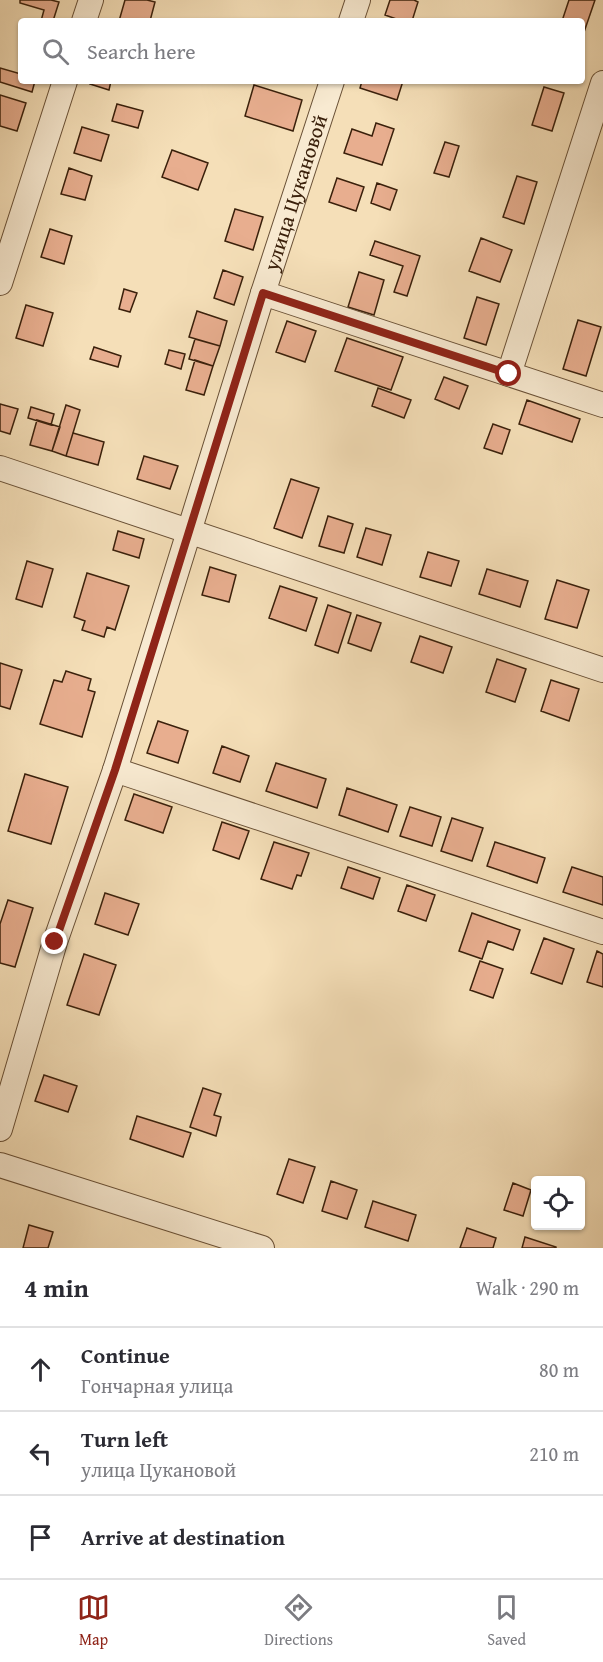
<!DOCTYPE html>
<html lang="en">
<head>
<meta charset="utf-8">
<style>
  body { margin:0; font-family:"Gentium Book Plus",serif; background:#f2f2f3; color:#2b2b33 }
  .controls { position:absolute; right:18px; bottom:18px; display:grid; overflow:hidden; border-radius:6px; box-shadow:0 2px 4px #0004 }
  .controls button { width:54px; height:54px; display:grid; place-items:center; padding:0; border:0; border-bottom:2px solid #e1e1e2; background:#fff; color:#2b2b33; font:30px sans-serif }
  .stop { position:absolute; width:18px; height:18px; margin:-14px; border:4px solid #8f2418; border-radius:50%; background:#fff }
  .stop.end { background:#8f2418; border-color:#fff; box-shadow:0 2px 6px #0008 }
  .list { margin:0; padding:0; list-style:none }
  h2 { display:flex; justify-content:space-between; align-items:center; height:78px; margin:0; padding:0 24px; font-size:26px }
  h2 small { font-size:20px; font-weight:400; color:#7c7c81 }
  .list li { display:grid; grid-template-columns:39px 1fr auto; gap:18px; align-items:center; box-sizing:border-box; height:84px; padding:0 24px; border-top:2px solid #e1e1e2 }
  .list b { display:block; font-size:22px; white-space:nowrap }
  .list p { margin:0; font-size:20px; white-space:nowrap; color:#7c7c81 }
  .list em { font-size:20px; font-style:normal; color:#7c7c81 }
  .icon { flex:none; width:33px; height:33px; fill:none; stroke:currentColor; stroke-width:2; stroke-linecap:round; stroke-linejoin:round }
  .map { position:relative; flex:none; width:603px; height:1248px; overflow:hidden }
  .search { position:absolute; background:#fff; box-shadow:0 2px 4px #0004; left:18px; right:18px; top:18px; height:66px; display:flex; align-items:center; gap:15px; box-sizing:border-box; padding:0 21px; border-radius:6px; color:#7c7c81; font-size:22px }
  .sheet { height:330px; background:#fff }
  nav { display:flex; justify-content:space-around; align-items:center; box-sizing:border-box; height:84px; border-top:2px solid #e1e1e2; background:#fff; font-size:16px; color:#7c7c81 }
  nav a { display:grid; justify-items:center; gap:3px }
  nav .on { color:#8f2418 }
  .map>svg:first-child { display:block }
</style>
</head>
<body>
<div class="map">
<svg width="603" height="1248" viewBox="0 0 603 1248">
  <rect width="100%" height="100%" fill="#f5dfb8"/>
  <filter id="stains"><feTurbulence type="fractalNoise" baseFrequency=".00333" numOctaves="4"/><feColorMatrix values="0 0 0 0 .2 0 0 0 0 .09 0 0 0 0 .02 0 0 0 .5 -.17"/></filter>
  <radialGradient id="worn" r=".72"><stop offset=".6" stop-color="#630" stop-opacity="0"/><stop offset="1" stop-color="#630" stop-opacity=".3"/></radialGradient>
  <path fill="#e8ae8f" stroke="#3a200b" stroke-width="1.5" d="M 20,0 L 51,0 L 59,2 L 53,21 L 41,21 L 44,10 L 20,3 Z
    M 125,0 L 147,0 L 155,2 L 150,21 L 119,21 Z
    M 390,0 L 414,0 L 418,2 L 412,21 L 402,21 L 385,15 Z
    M 569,0 L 595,0 L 582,38 L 582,21 L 562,21 Z
    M 0,68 L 21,74 L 21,81 L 35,81 L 32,92 L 0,82 Z
    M 91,81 L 111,81 L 109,90 L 90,84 Z
    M 362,81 L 403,81 L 397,100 L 360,88 Z
    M 254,85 L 302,100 L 293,131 L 245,116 Z
    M 544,87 L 564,93 L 552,131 L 532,125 Z
    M 0,95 L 26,103 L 17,131 L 0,126 Z
    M 117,104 L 143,111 L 138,128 L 112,121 Z
    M 376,123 L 394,129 L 382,165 L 344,153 L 352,129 L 372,136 Z
    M 82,127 L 109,135 L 101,161 L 74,153 Z
    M 445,142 L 459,146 L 449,177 L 434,173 Z
    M 172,150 L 208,163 L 198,190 L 162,177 Z
    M 69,168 L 92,176 L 85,200 L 61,194 Z
    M 517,176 L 537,182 L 524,224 L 503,217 Z
    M 337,178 L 364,187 L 356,211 L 329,202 Z
    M 377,183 L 397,190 L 390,210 L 371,203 Z
    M 235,209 L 263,217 L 253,250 L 225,241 Z
    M 50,229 L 72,236 L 64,264 L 41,257 Z
    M 481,238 L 512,250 L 500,282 L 469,271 Z
    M 375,241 L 420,256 L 407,296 L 394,292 L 403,266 L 370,255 Z
    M 223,270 L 243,277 L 234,305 L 214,298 Z
    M 359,272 L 384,280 L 374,315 L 348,307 Z
    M 124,289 L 137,293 L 130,312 L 119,309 Z
    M 477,297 L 499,304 L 486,345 L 464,338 Z
    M 26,305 L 53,313 L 43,346 L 16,338 Z
    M 197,311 L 227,321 L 220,346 L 189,337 Z
    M 578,320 L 601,327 L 586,376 L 563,369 Z
    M 287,321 L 316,331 L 305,362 L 276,352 Z
    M 347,338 L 403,357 L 391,390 L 335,371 Z
    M 195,339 L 220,346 L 213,366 L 189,359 Z
    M 94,347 L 121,356 L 118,367 L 90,359 Z
    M 169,350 L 185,354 L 181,369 L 165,364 Z
    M 195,360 L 213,366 L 204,395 L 186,390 Z
    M 444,377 L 468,386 L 459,409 L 435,399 Z
    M 378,388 L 411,400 L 404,418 L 372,406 Z
    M 527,400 L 580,419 L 572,442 L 519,424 Z
    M 0,404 L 18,409 L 10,434 L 0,431 Z
    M 66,405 L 80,410 L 66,456 L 52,451 Z
    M 31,407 L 54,414 L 51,425 L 28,418 Z
    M 37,420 L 60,427 L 52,451 L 30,445 Z
    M 493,424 L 510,430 L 502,454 L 484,448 Z
    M 73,433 L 104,442 L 98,465 L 66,456 Z
    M 144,456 L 178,466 L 170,489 L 137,479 Z
    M 291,479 L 319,488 L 302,538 L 274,528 Z
    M 328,516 L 353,524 L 344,553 L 319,546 Z
    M 366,528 L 391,535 L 382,565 L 357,557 Z
    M 118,531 L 144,539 L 139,558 L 113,550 Z
    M 428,552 L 459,561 L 451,586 L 420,577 Z
    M 27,561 L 53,569 L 42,607 L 16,599 Z
    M 210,567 L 236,575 L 229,602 L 202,595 Z
    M 487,569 L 528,581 L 520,607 L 479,594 Z
    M 87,573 L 129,586 L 115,630 L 107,627 L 104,637 L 82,630 L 85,621 L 74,617 Z
    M 557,580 L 589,590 L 577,628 L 545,619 Z
    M 280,586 L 317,598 L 306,631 L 269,618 Z
    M 328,605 L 351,613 L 338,653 L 315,645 Z
    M 357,615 L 381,623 L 371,651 L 348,643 Z
    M 420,636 L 452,647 L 443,673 L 411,662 Z
    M 497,659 L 526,669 L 515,702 L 486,692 Z
    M 0,663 L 22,670 L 10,709 L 0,706 Z
    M 66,671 L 91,679 L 88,690 L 95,692 L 82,737 L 40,724 L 54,680 L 62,682 Z
    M 551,680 L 579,689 L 569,721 L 541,711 Z
    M 158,721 L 188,731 L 178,763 L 147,753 Z
    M 222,746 L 249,756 L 240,782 L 213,773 Z
    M 276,763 L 326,779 L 317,808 L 266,791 Z
    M 25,774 L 68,787 L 51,844 L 8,831 Z
    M 347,788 L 397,805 L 388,832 L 339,815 Z
    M 134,794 L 172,807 L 163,833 L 125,820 Z
    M 410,807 L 441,817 L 432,846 L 400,836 Z
    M 452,818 L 483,828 L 472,861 L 441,851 Z
    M 222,822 L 249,831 L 239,859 L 213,850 Z
    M 274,842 L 309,853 L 301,876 L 297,875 L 292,889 L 261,879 Z
    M 495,842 L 545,858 L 537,883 L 487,866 Z
    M 348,867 L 380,878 L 373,899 L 341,888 Z
    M 572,867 L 603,877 L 603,905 L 563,892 Z
    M 407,885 L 435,895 L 426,921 L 398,911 Z
    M 105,893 L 139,904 L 128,935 L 95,924 Z
    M 8,900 L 33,908 L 15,967 L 0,963 L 0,924 Z
    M 472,913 L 520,930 L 513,950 L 488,941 L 482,959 L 459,951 Z
    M 544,938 L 574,949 L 562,984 L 531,973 Z
    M 597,951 L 603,954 L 603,987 L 587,982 Z
    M 84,954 L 116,965 L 99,1015 L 67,1005 Z
    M 480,961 L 503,969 L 493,998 L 470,990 Z
    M 44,1075 L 77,1086 L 68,1112 L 35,1101 Z
    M 203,1088 L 221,1094 L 214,1115 L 221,1117 L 216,1136 L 190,1127 Z
    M 137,1116 L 191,1133 L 183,1157 L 130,1139 Z
    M 289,1159 L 315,1167 L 303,1203 L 277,1194 Z
    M 331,1181 L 357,1190 L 347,1219 L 322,1211 Z
    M 513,1183 L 531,1190 L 523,1216 L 504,1210 Z
    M 373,1201 L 416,1215 L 408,1241 L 365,1227 Z
    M 29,1225 L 53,1232 L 48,1248 L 23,1248 Z
    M 467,1228 L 496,1238 L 493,1248 L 460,1248 Z
    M 525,1237 L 556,1247 L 556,1248 L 522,1248 Z"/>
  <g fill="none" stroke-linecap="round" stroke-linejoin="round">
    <defs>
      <g id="minor">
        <path d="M 84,21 L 91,0"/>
        <path d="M 351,21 L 358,0"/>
        <path d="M 0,283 L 65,81"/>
        <path d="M 263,293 L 603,405"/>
        <path d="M 509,374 L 603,83"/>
        <path d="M 0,468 L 603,670"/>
        <path d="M 115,770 L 603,932"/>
        <path id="s1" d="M 0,1129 L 55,942 L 115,770 L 263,293 L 332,81"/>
        <path d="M 0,1165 L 262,1248"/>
      </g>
    </defs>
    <use href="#minor" stroke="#695036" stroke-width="26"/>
    <use href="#minor" stroke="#f8ead1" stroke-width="24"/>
  </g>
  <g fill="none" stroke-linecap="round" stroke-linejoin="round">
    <path stroke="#8f2418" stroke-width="8" d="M 55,942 L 115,770 L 263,293 L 509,374"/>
  </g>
  <g text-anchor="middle" stroke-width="5" stroke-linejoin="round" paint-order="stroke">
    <g font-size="21" fill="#3a200b" stroke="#f8ead1">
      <text dy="7" stroke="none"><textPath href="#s1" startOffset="982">улица Цукановой</textPath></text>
    </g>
  </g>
  <rect width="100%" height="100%" filter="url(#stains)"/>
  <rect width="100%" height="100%" fill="url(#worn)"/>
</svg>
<div class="controls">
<button><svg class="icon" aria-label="locate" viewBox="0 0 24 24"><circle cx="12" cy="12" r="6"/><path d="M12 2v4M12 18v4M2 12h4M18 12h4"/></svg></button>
</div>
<div class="stop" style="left:509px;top:374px"></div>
<div class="stop end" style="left:55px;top:942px"></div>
<div class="search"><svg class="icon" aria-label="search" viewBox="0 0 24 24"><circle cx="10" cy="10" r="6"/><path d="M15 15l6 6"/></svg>Search here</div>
</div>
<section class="sheet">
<h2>4 min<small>Walk · 290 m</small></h2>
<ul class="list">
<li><svg class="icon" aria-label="ahead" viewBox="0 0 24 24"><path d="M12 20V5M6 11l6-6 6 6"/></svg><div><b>Continue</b><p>Гончарная улица</p></div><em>80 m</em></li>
<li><svg class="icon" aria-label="left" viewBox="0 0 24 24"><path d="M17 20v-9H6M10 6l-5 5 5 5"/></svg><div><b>Turn left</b><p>улица Цукановой</p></div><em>210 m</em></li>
<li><svg class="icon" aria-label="arrive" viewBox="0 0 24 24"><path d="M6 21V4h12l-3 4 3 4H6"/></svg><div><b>Arrive at destination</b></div></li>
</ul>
</section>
<nav>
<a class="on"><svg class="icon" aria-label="map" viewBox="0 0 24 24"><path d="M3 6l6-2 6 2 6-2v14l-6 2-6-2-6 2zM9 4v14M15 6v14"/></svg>Map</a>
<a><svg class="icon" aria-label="directions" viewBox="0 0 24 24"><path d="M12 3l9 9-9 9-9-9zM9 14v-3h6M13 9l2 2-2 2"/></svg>Directions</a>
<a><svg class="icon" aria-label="saved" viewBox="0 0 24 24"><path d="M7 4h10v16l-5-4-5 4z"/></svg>Saved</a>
</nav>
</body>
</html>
